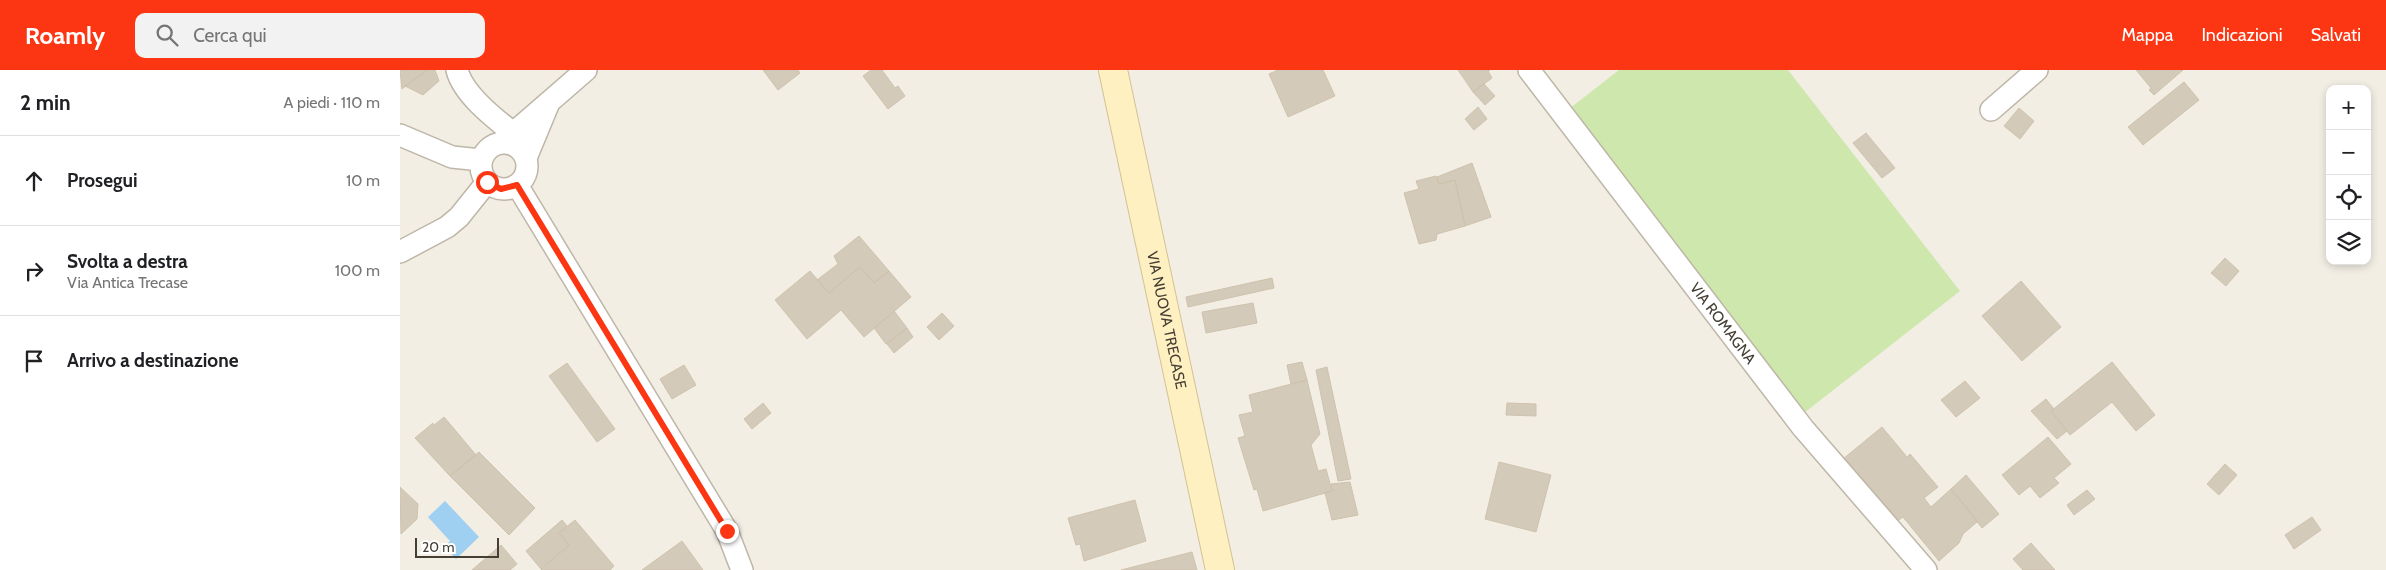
<!DOCTYPE html>
<html lang="it">
<head>
<meta charset="utf-8">
<style>
  body { margin:0; font-family:Cabin,sans-serif; background:#f2f2f2; color:#202124 }
  .controls { position:absolute; right:15px; top:15px; display:grid; overflow:hidden; border-radius:10px; box-shadow:0 2px 8px #0003 }
  .controls button { width:45px; height:45px; display:grid; place-items:center; padding:0; border:0; border-bottom:1px solid #e0e0e0; background:#fff; color:#202124; font:25px sans-serif }
  .scale { position:absolute; left:15px; bottom:12px; width:84px; box-sizing:border-box; padding-left:5px; border:2px solid #443e34; border-top:0; font-size:14px; line-height:18px; white-space:nowrap; color:#443e34; -webkit-text-stroke:4px #fff; paint-order:stroke }
  .stop { position:absolute; width:15px; height:15px; margin:-11px; border:4px solid #fc3612; border-radius:50%; background:#fff }
  .stop.end { background:#fc3612; border-color:#fff; box-shadow:0 1px 5px #0008 }
  .list { margin:0; padding:0; list-style:none }
  h2 { display:flex; justify-content:space-between; align-items:center; height:65px; margin:0; padding:0 20px; font-size:21px }
  h2 small { font-size:16px; font-weight:400; color:#757577 }
  .list li { display:grid; grid-template-columns:32px 1fr auto; gap:15px; align-items:center; box-sizing:border-box; height:90px; padding:0 20px; border-top:1px solid #e0e0e0 }
  .list b { display:block; font-size:19px; white-space:nowrap }
  .list p { margin:0; font-size:16px; white-space:nowrap; color:#757577 }
  .list em { font-size:16px; font-style:normal; color:#757577 }
  .icon { flex:none; width:28px; height:28px; fill:none; stroke:currentColor; stroke-width:2; stroke-linecap:round; stroke-linejoin:round }
  .map { position:relative; flex:none; width:1986px; height:500px; overflow:hidden }
  header { display:flex; align-items:center; gap:30px; box-sizing:border-box; height:70px; padding:0 25px; background:#fc3612; color:#fff }
  header strong { font-size:24px }
  nav { display:flex; gap:28px; margin-inline-start:auto; font-size:18px }
  .search { width:350px; height:45px; background:#f2f2f2; display:flex; align-items:center; gap:12px; box-sizing:border-box; padding:0 18px; border-radius:10px; color:#757577; font-size:19px }
  main { display:flex }
  aside { flex:1; background:#fff }
  .map>svg:first-child { display:block }
</style>
</head>
<body>
<header>
<strong>Roamly</strong>
<div class="search"><svg class="icon" aria-label="search" viewBox="0 0 24 24"><circle cx="10" cy="10" r="6"/><path d="M15 15l6 6"/></svg>Cerca qui</div>
<nav><a>Mappa</a><a>Indicazioni</a><a>Salvati</a></nav>
</header>
<main>
<aside>
<h2>2 min<small>A piedi · 110 m</small></h2>
<ul class="list">
<li><svg class="icon" aria-label="ahead" viewBox="0 0 24 24"><path d="M12 20V5M6 11l6-6 6 6"/></svg><div><b>Prosegui</b></div><em>10 m</em></li>
<li><svg class="icon" aria-label="right" viewBox="0 0 24 24"><path d="M7 20v-9h11M14 6l5 5-5 5"/></svg><div><b>Svolta a destra</b><p>Via Antica Trecase</p></div><em>100 m</em></li>
<li><svg class="icon" aria-label="arrive" viewBox="0 0 24 24"><path d="M6 21V4h12l-3 4 3 4H6"/></svg><div><b>Arrivo a destinazione</b></div></li>
</ul>
</aside>
<div class="map">
<svg width="1986" height="500" viewBox="0 0 1986 500">
  <rect width="100%" height="100%" fill="#f2eee4"/>
  <path fill="#cde7ac" d="M 1219,0 L 1388,0 L 1560,221 L 1404,343 L 1169,39 Z"/>
  <path fill="#9fcff1" d="M 45,431 L 79,467 L 56,489 L 45,477 L 50,471 L 28,447 Z"/>
  <path fill="#d4caba" stroke="#cfc2ad" d="M 0,0 L 27,0 L 2,19 Z
    M 27,0 L 35,0 L 39,11 L 23,25 L 5,16 Z
    M 363,0 L 398,0 L 400,3 L 378,20 Z
    M 471,0 L 482,0 L 495,18 L 498,16 L 505,26 L 488,39 L 463,6 Z
    M 878,0 L 923,0 L 935,26 L 888,47 L 869,4 Z
    M 1058,0 L 1090,0 L 1088,1 L 1092,8 L 1073,22 Z
    M 1736,0 L 1783,0 L 1754,25 L 1749,20 L 1751,18 Z
    M 1784,12 L 1799,30 L 1743,75 L 1728,57 Z
    M 1084,14 L 1095,26 L 1085,35 L 1073,22 Z
    M 1078,37 L 1087,49 L 1074,60 L 1065,49 Z
    M 1619,38 L 1634,51 L 1620,69 L 1604,56 Z
    M 1466,63 L 1495,98 L 1482,108 L 1453,73 Z
    M 1072,93 L 1091,147 L 1065,156 L 1055,110 L 1039,114 L 1037,107 Z
    M 1036,106 L 1039,114 L 1055,110 L 1065,156 L 1037,164 L 1036,170 L 1019,174 L 1004,123 L 1019,119 L 1016,111 Z
    M 459,166 L 489,201 L 474,213 L 460,197 L 429,223 L 417,210 L 438,194 L 434,186 Z
    M 1825,188 L 1839,201 L 1826,216 L 1811,203 Z
    M 460,197 L 474,213 L 489,201 L 511,227 L 464,267 L 441,240 L 407,269 L 375,230 L 410,201 L 429,223 Z
    M 872,208 L 874,218 L 788,237 L 786,227 Z
    M 1621,211 L 1661,257 L 1622,291 L 1582,246 Z
    M 853,233 L 857,253 L 806,263 L 802,242 Z
    M 494,241 L 507,258 L 486,274 L 474,258 Z
    M 542,243 L 554,256 L 539,270 L 527,257 Z
    M 507,258 L 513,267 L 494,283 L 487,274 Z
    M 902,292 L 907,310 L 891,314 L 887,295 Z
    M 1712,292 L 1755,345 L 1736,361 L 1712,332 L 1670,365 L 1651,341 Z
    M 167,293 L 215,359 L 197,372 L 149,306 Z
    M 284,295 L 296,315 L 272,329 L 260,309 Z
    M 927,297 L 951,409 L 938,411 L 916,300 Z
    M 907,310 L 920,364 L 911,375 L 918,401 L 926,399 L 932,421 L 863,441 L 857,419 L 854,420 L 838,368 L 845,366 L 839,345 L 853,342 L 849,325 Z
    M 1565,311 L 1580,328 L 1556,347 L 1541,330 Z
    M 1646,329 L 1654,339 L 1651,341 L 1667,361 L 1657,369 L 1631,341 Z
    M 363,333 L 371,343 L 352,359 L 344,349 Z
    M 1107,333 L 1136,334 L 1136,346 L 1106,345 Z
    M 44,347 L 76,385 L 50,406 L 15,368 L 33,353 L 33,356 Z
    M 1482,357 L 1507,387 L 1510,384 L 1538,417 L 1524,428 L 1531,437 L 1551,419 L 1578,451 L 1563,464 L 1559,473 L 1539,491 L 1503,447 L 1495,453 L 1443,389 Z
    M 1648,367 L 1671,394 L 1654,408 L 1659,413 L 1640,428 L 1630,416 L 1619,425 L 1602,405 Z
    M 79,382 L 135,438 L 109,465 L 50,406 Z
    M 1099,392 L 1151,405 L 1136,462 L 1085,449 Z
    M 1825,394 L 1837,405 L 1819,425 L 1807,414 Z
    M 1566,405 L 1599,444 L 1582,458 L 1551,419 Z
    M 950,412 L 958,445 L 932,450 L 925,423 L 932,421 L 931,414 Z
    M 0,417 L 18,434 L 17,449 L 1,464 Z
    M 1687,420 L 1695,429 L 1674,445 L 1667,435 Z
    M 735,430 L 746,471 L 684,491 L 680,474 L 676,475 L 668,448 Z
    M 1912,447 L 1921,460 L 1894,479 L 1885,465 Z
    M 162,450 L 167,456 L 159,463 L 169,475 L 141,499 L 126,481 Z
    M 175,450 L 214,496 L 210,500 L 141,500 L 169,475 L 159,463 Z
    M 282,471 L 303,500 L 242,500 Z
    M 1631,473 L 1655,500 L 1623,500 L 1613,489 Z
    M 101,475 L 117,494 L 110,500 L 72,500 Z
    M 792,482 L 797,500 L 721,500 Z"/>
  <g fill="none" stroke-linecap="round" stroke-linejoin="round">
    <defs>
      <g id="street">
        <path d="M 57,0 C 63,24 94,48 113,63"/>
        <path id="s1" d="M 1129,0 L 1403,358 L 1526,500"/>
        <path d="M 1591,40 L 1637,0"/>
        <path d="M 0,65 L 52,87 L 81,90"/>
        <path d="M 103,72 L 186,0"/>
        <circle cx="104" cy="96" r="23"/>
        <path d="M 126,88 L 148,35"/>
        <path d="M 117,115 L 327,461 L 342,500"/>
        <path d="M 0,182 L 47,157 L 59,147 L 87,112"/>
      </g>
      <g id="secondary">
        <path id="s2" d="M 713,0 L 820,500"/>
      </g>
    </defs>
    <use href="#street" stroke="#beb6a7" stroke-width="24"/>
    <use href="#secondary" stroke="#d3c293" stroke-width="30"/>
    <use href="#street" stroke="#fff" stroke-width="21"/>
    <use href="#secondary" stroke="#fff0c2" stroke-width="28"/>
  </g>
  <g fill="none" stroke-linecap="round" stroke-linejoin="round">
    <path stroke="#fc3612" stroke-width="6" d="M 87,112 L 101,119 L 117,115 L 327,461"/>
  </g>
  <g text-anchor="middle" stroke-width="4" stroke-linejoin="round" paint-order="stroke">
    <g font-size="15" fill="#443e34" stroke="#fff">
      <text dy="5" stroke="none"><textPath href="#s2" startOffset="256">VIA NUOVA TRECASE</textPath></text>
      <text dy="5" stroke="none"><textPath href="#s1" startOffset="319">VIA ROMAGNA</textPath></text>
    </g>
  </g>
</svg>
<div class="controls">
<button>+</button>
<button>−</button>
<button><svg class="icon" aria-label="locate" viewBox="0 0 24 24"><circle cx="12" cy="12" r="6"/><path d="M12 2v4M12 18v4M2 12h4M18 12h4"/></svg></button>
<button><svg class="icon" aria-label="layers" viewBox="0 0 24 24"><path d="M12 4l9 5-9 5-9-5zM3 14l9 5 9-5"/></svg></button>
</div>
<div class="scale">20 m</div>
<div class="stop" style="left:87px;top:112px"></div>
<div class="stop end" style="left:327px;top:461px"></div>
</div>
</main>
</body>
</html>
